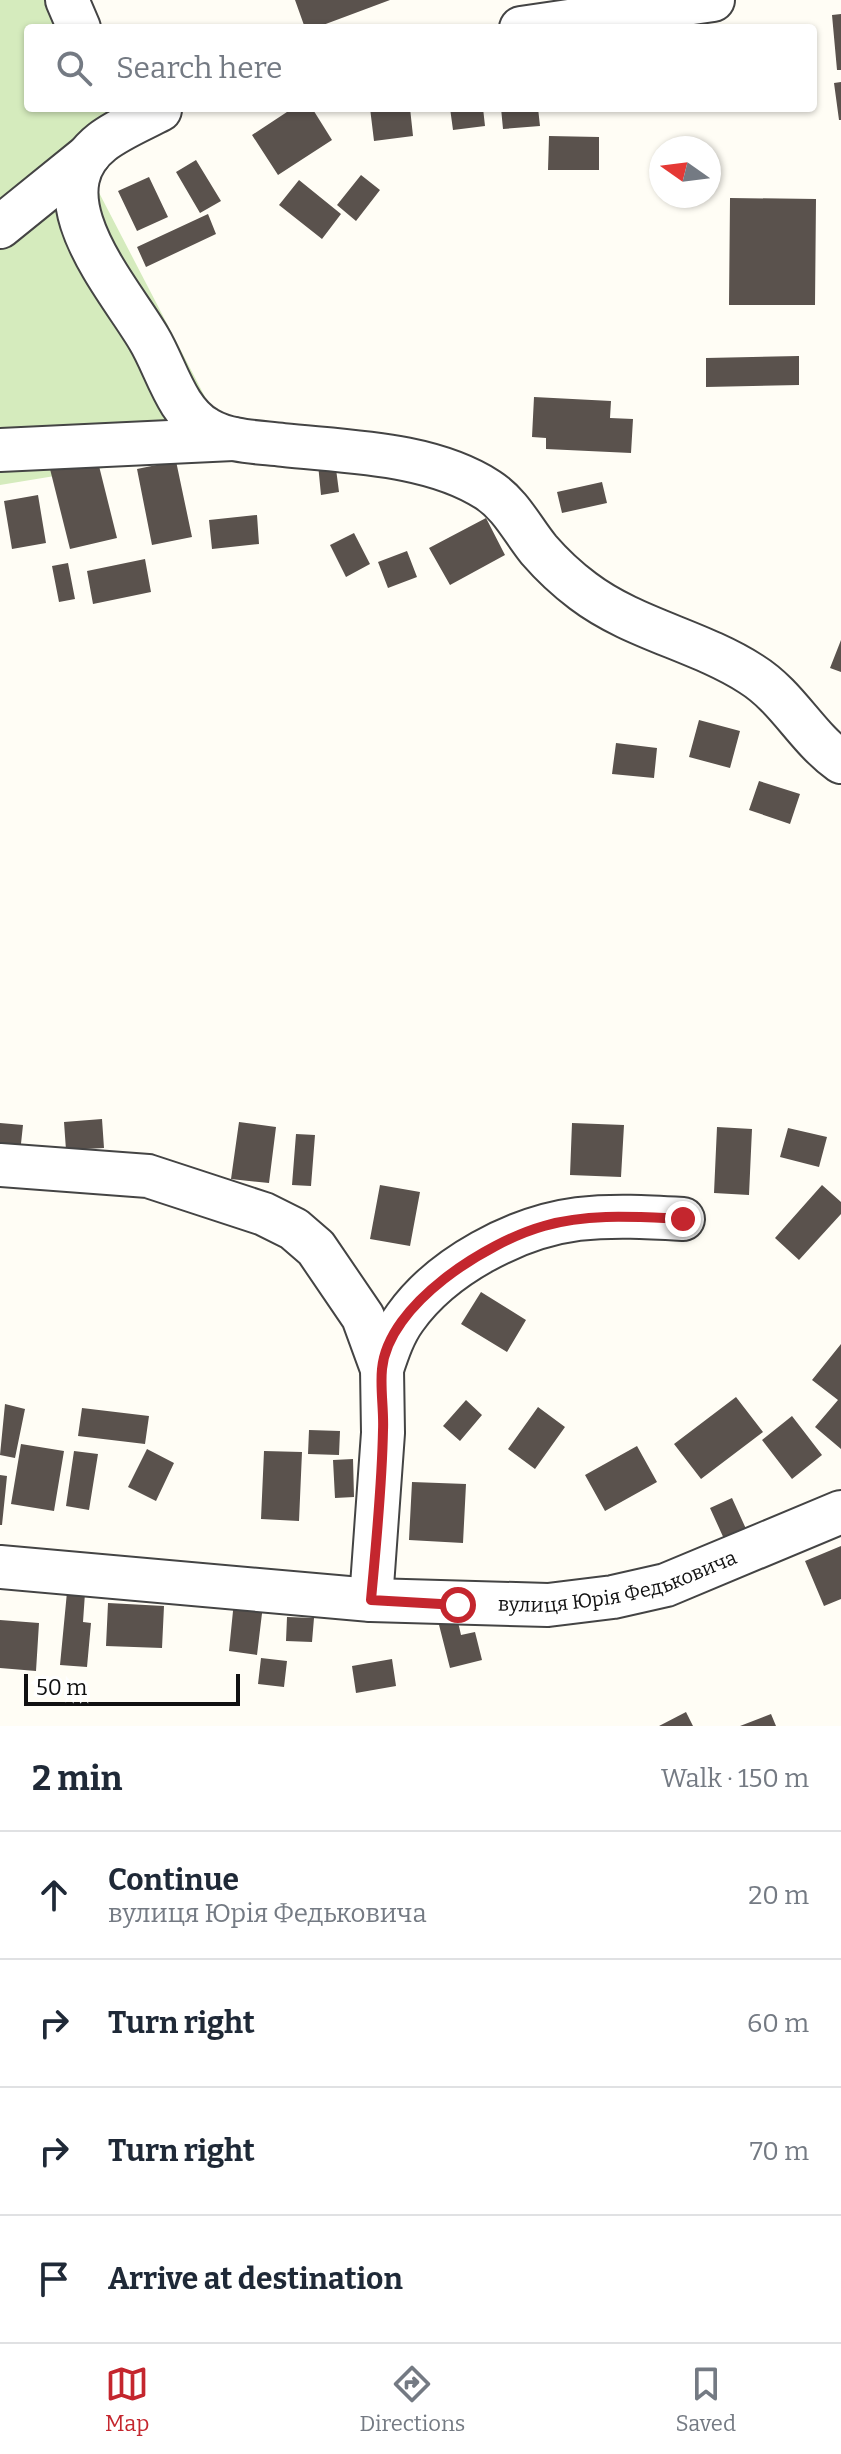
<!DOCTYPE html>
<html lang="en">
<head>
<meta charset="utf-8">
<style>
  body { margin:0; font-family:Bitter,serif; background:#f2f2f3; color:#1f2937 }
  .compass { position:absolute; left:649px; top:136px; width:72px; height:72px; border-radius:50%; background:#fff; box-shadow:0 2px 6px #0004; rotate:284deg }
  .scale { position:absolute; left:24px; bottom:20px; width:216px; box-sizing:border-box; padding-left:8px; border:4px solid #111; border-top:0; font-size:22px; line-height:28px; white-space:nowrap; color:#111; -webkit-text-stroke:6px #fff; paint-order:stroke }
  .stop { position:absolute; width:24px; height:24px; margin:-18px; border:6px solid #c4262e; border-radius:50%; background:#fff }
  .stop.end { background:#c4262e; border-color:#fff; box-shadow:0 2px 8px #0008 }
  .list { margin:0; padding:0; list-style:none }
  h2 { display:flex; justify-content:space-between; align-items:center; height:104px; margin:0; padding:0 32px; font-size:34px }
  h2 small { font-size:26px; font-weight:400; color:#747a83 }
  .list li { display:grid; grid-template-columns:52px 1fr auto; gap:24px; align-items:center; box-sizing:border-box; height:128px; padding:0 32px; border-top:2px solid #e0e1e3 }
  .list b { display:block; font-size:30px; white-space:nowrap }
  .list p { margin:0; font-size:26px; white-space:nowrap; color:#747a83 }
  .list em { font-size:26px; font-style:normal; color:#747a83 }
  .icon { flex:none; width:44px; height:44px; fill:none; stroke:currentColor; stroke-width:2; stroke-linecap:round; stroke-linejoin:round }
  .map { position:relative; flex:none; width:841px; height:1726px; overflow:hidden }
  .search { position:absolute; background:#fff; box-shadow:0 2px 6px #0004; left:24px; right:24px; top:24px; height:88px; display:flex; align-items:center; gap:20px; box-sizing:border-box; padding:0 28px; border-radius:8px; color:#747a83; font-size:30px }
  .sheet { height:616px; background:#fff }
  nav { display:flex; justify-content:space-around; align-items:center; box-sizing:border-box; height:112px; border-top:2px solid #e0e1e3; background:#fff; font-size:22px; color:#747a83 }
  nav a { display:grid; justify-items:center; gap:4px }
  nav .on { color:#c4262e }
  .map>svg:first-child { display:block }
</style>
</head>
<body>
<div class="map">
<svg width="841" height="1726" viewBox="0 0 841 1726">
  <rect width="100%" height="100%" fill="#fffdf5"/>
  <path fill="#d5ebbd" d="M 0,0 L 51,0 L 67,28 L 28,28 L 28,108 L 115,108 L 123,122 L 80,156 L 231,447 L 0,485 Z"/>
  <path fill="#5a524d" d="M 295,0 L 390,0 L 315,28 L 305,28 Z
    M 841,14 L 841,70 L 837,70 L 832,15 Z
    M 841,82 L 841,120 L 839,120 L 834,83 Z
    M 293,108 L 312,108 L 332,140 L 278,175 L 252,135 Z
    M 370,108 L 410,108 L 413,136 L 374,141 Z
    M 450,108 L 483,108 L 485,126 L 453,130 Z
    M 501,108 L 538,108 L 540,126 L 503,129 Z
    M 549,136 L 599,137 L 599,170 L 548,170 Z
    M 196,160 L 221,201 L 200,213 L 176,172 Z
    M 361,175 L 380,190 L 356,221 L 337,205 Z
    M 149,177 L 168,217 L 137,231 L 118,191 Z
    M 299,180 L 341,214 L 322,239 L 279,205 Z
    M 730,198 L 816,199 L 815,305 L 729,305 Z
    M 208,214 L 216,234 L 146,267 L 137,247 Z
    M 799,356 L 799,385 L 706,387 L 706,358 Z
    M 534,397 L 611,401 L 610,418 L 633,419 L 631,453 L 546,449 L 546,438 L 532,437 Z
    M 95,450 L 117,538 L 70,549 L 48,461 Z
    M 176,461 L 192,537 L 152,545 L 137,469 Z
    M 335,461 L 339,492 L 321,495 L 318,464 Z
    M 602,482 L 607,503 L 562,513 L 557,492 Z
    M 38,495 L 46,543 L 12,549 L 4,501 Z
    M 257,515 L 259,544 L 212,549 L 209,520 Z
    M 486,518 L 505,555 L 450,585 L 429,548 Z
    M 354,533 L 370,564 L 346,577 L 330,545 Z
    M 407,551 L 417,577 L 388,588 L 378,562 Z
    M 145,559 L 151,592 L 93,604 L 87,571 Z
    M 68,563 L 75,599 L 59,602 L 52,566 Z
    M 841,640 L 841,672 L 830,668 Z
    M 699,720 L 740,731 L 730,768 L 689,757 Z
    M 616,743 L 657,748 L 654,778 L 612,774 Z
    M 759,781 L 800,794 L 790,824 L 749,810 Z
    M 102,1119 L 104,1148 L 66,1150 L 64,1122 Z
    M 239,1122 L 276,1127 L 269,1183 L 231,1179 Z
    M 0,1123 L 23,1125 L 20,1153 L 0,1151 Z
    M 572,1123 L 624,1125 L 621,1177 L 570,1175 Z
    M 717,1127 L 752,1129 L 749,1195 L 714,1193 Z
    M 788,1128 L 827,1137 L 819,1167 L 780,1157 Z
    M 296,1134 L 315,1135 L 311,1186 L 292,1185 Z
    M 380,1185 L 420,1192 L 410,1246 L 370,1239 Z
    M 822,1185 L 841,1202 L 841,1214 L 799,1260 L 775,1238 Z
    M 481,1292 L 526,1320 L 507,1352 L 461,1324 Z
    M 841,1344 L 841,1449 L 815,1427 L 838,1400 L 812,1380 Z
    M 736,1397 L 763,1432 L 701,1479 L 674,1444 Z
    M 466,1400 L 482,1415 L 460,1441 L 443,1426 Z
    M 5,1404 L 25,1409 L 15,1458 L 0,1455 Z
    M 538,1407 L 565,1427 L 535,1469 L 508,1449 Z
    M 82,1408 L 149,1416 L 145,1444 L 78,1436 Z
    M 792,1416 L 822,1455 L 792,1479 L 762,1440 Z
    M 309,1430 L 340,1431 L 339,1455 L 308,1454 Z
    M 21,1444 L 64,1451 L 54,1511 L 11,1504 Z
    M 637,1446 L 657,1482 L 605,1511 L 585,1475 Z
    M 147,1449 L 174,1463 L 156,1501 L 128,1487 Z
    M 74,1451 L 98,1454 L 89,1510 L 66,1506 Z
    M 264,1451 L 302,1452 L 299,1521 L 261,1519 Z
    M 353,1459 L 354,1497 L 335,1498 L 333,1460 Z
    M 0,1475 L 7,1476 L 2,1525 L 0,1525 Z
    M 412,1482 L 466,1484 L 463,1543 L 409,1540 Z
    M 732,1498 L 747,1531 L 725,1541 L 710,1508 Z
    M 841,1546 L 841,1599 L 824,1606 L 805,1561 Z
    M 67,1592 L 85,1593 L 83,1622 L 91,1623 L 87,1667 L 60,1665 Z
    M 234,1601 L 263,1605 L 257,1655 L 229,1651 Z
    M 108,1603 L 164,1606 L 162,1648 L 106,1646 Z
    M 456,1613 L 461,1635 L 475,1632 L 482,1660 L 450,1668 L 437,1617 Z
    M 287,1617 L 314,1618 L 312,1642 L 286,1641 Z
    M 0,1620 L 39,1623 L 36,1671 L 0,1668 Z
    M 261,1658 L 287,1661 L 284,1687 L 258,1684 Z
    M 392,1659 L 396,1686 L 356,1693 L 352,1666 Z
    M 686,1712 L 693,1726 L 659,1726 Z
    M 771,1714 L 776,1726 L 740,1726 Z"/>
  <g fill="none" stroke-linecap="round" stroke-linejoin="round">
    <defs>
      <g id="minor">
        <path d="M 67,0 L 79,28"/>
        <path d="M 521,28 L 713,0"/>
        <path d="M 160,110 C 141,120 119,129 102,142 C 34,195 120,289 149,339 C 166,367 176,412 207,429 C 229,442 258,442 283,445 C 349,452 431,453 488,490 C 511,505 522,529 539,550 C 552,565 567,579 583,591 C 633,629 698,640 751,674 C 788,697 806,737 841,762"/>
        <path d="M 0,227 L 89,155"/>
        <path d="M 0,450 L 233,439"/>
        <path d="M 0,1165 L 148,1176 L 264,1214 L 294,1229 L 316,1248 L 363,1317 L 382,1369 L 383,1433 L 371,1600"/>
        <path d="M 382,1369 C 388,1351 394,1333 405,1318 C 442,1266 516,1227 578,1219 C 613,1215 648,1217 683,1219"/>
        <path id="s1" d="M 0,1567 L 371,1600 L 548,1605 L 613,1597 L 666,1585 L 841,1512"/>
      </g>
    </defs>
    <use href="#minor" stroke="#444" stroke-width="46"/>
    <use href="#minor" stroke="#fff" stroke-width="42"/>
  </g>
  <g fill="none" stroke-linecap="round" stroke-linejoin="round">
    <path stroke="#c4262e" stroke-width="10" d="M 458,1605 L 371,1600 C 376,1544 382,1487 383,1430 C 384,1410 380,1389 382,1369 C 388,1304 487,1242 544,1226 C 589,1213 637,1217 683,1219"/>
  </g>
  <g text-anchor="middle" stroke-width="8" stroke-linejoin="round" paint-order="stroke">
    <g font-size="20" fill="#111" stroke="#fff">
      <text dy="7" stroke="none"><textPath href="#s1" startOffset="622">вулиця Юрія Федьковича</textPath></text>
    </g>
  </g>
</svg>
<svg class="compass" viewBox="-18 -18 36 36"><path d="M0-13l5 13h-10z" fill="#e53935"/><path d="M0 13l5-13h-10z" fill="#747a83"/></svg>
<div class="scale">50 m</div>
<div class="stop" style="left:458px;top:1605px"></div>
<div class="stop end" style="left:683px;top:1219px"></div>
<div class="search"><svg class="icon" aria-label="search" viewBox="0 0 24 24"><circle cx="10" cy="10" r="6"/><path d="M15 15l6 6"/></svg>Search here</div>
</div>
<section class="sheet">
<h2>2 min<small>Walk · 150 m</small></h2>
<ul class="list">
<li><svg class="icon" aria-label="ahead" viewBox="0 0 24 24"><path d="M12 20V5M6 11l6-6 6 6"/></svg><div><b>Continue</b><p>вулиця Юрія Федьковича</p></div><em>20 m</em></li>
<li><svg class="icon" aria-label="right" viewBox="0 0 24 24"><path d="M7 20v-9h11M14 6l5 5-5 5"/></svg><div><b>Turn right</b></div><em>60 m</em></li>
<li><svg class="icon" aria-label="right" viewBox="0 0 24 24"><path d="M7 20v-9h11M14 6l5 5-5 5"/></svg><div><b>Turn right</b></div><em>70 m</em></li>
<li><svg class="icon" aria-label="arrive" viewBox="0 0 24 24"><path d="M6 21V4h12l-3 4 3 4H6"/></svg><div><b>Arrive at destination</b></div></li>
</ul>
</section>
<nav>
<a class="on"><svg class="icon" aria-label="map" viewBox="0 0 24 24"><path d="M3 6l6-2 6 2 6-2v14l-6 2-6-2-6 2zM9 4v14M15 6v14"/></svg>Map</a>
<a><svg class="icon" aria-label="directions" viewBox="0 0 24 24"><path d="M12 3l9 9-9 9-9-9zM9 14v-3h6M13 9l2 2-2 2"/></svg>Directions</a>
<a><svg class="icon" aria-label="saved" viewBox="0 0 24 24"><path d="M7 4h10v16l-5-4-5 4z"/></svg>Saved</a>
</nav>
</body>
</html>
